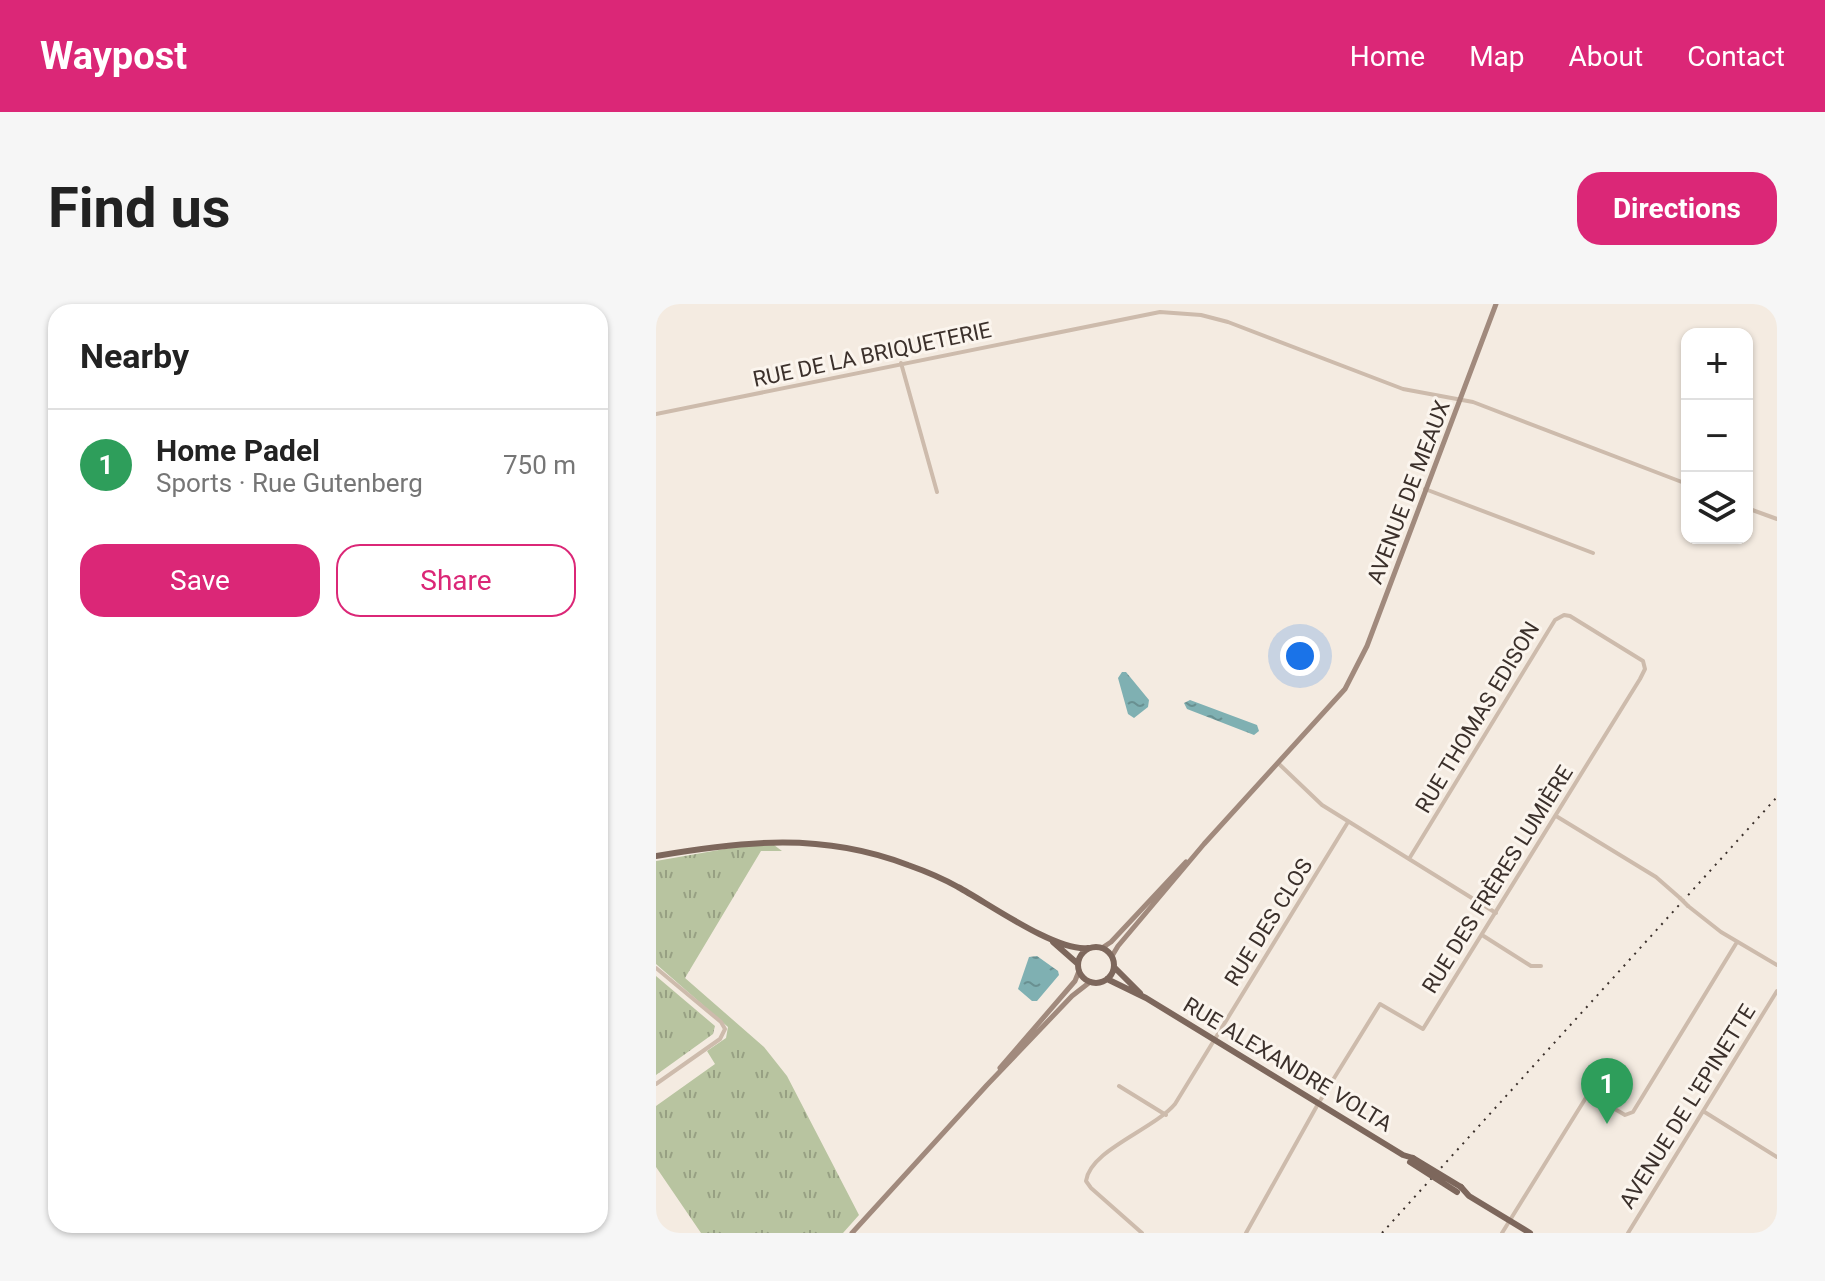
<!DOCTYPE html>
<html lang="en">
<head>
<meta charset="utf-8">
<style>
  body { margin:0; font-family:Roboto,sans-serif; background:#f6f6f6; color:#222 }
  .controls { position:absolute; right:24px; top:24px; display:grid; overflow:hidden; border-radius:16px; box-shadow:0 2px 6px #0004 }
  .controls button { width:72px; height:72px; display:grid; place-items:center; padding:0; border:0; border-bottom:2px solid #e0e0e0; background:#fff; color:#222; font:40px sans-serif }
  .you { position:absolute; left:644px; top:352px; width:28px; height:28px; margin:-20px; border:6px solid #fff; border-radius:50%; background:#1a73e8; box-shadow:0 0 0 12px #1a73e833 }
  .badge { display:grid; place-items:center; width:52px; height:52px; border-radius:50%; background:#db2777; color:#fff; font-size:26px; font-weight:700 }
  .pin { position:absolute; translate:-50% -66px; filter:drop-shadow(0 2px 4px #0008) }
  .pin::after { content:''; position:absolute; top:42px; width:28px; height:24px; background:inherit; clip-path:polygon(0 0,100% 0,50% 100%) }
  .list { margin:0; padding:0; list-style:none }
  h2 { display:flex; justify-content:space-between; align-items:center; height:104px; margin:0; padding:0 32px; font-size:34px }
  h2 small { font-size:26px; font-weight:400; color:#767676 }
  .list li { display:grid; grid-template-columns:52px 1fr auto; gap:24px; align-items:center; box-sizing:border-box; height:112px; padding:0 32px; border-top:2px solid #e0e0e0 }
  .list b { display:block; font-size:30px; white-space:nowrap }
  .list p { margin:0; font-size:26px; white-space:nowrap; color:#767676 }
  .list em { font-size:26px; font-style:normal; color:#767676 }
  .actions { display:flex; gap:16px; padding:24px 32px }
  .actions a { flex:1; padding:18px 0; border:2px solid #db2777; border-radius:24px; text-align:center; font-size:28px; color:#db2777 }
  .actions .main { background:#db2777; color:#fff }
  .icon { flex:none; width:44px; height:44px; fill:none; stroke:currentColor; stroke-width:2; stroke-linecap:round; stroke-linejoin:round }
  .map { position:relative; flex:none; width:1121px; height:929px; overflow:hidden; border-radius:24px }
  header { display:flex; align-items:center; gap:48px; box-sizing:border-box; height:112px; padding:0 40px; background:#db2777; color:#fff }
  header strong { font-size:38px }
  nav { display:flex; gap:44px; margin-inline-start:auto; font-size:28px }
  .intro { display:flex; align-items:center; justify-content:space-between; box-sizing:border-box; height:192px; padding:0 48px }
  h1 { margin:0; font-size:56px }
  .button { padding:20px 36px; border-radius:24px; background:#db2777; color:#fff; font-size:28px; font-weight:700 }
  main { display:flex; gap:48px; padding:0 48px }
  aside { flex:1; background:#fff; border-radius:24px; box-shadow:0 2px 6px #0004 }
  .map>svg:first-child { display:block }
</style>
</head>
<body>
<header>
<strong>Waypost</strong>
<nav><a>Home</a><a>Map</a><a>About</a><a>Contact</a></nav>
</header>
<div class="intro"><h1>Find us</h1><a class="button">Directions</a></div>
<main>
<aside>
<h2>Nearby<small></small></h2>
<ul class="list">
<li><span class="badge" style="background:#2e9e5b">1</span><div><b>Home Padel</b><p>Sports · Rue Gutenberg</p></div><em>750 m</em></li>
</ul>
<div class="actions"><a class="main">Save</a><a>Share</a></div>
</aside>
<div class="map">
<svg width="1121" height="929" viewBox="0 0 1121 929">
  <defs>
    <pattern id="grass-tufts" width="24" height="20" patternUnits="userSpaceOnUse" patternTransform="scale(2)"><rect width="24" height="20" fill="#b8c4a0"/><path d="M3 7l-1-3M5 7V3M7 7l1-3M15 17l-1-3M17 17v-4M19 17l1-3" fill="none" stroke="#97a083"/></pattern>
    <pattern id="water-ripples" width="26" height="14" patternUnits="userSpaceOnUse" patternTransform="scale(2)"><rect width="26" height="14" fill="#7fb0b2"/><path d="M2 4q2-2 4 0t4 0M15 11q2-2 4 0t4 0" fill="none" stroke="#699091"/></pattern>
  </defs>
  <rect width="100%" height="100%" fill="#f4ebe1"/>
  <path fill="url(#grass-tufts)" d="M 118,541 L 126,547 L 105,547 L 29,674 L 108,743 L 131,772 L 203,911 L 187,929 L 45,929 L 0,863 L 0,802 L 59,760 L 51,747 L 70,734 L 72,723 L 0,660 L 0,557 L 80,543 Z
    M 0,672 L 59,722 L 57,730 L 0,771 Z"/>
  <path fill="url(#water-ripples)" d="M 466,368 L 470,368 L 493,396 L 492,403 L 478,414 L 472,410 L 462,374 Z
    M 534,396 L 601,421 L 603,427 L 598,431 L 531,405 L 528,399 Z
    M 381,652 L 402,667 L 403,671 L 381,697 L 376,697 L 362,685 L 373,653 Z"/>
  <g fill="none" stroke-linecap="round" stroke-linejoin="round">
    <path stroke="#cdbbac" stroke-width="4" d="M 245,59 L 281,188
      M 0,110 L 504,8 L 545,11 L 572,18 L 747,85 L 817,98 L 1031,180
      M 769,185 L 937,249
      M 1091,204 L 1121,215
      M 622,459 L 666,501 L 840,609
      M 900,512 L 1000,573 L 1024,594
      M 1032,602 L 1065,628 L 1121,661
      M 826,631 L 875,662 L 885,662
      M 0,664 L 65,718 L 69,725 L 64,735 L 0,780
      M 463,782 L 510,811
      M 1047,807 L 1121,853
      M 486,929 L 435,884 L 430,877 C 434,846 497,826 519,800 L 692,518
      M 590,929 L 662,800 L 724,700 L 767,725 L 984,375 L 989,365 L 987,357 L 914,312 L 908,311 L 899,316 L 753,555
      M 846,929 L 931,792 L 935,791 L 969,811 L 977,808 L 1081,638
      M 972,929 L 1121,687"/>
    <path stroke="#a18a7d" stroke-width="5" d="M 446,644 L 455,638 L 530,558
      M 456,652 L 462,642 L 548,540 L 689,385 L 711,342 L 840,0
      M 344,764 L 419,677 L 423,667
      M 196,929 L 331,781 L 416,692 L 434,678"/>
    <path stroke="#7d675c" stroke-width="6" d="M 0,552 C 88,537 166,528 252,561 C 269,567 286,574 302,583 C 332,599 400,648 432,644
      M 397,638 L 422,660
      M422 661a18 18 0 1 1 36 0a18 18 0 1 1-36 0Z
      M 458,663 L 484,689
      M 451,675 L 490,694 L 747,851 L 757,854
      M 805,883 L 813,892 L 874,929"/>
    <path stroke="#3b302b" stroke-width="2" stroke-dasharray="2 6" stroke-linecap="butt" d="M 726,929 L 1121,493"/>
    <path stroke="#cdbbac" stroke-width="4" d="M 1024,594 L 1032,602"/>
    <path stroke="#7d675c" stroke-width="6" d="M 757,854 L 805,883
      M 754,858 L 801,888"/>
  </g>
  <g text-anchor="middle" stroke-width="6" stroke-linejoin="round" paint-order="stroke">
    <g font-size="22" fill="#3b302b" stroke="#fbf5ee">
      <text transform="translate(216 50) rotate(-12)" y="8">RUE DE LA BRIQUETERIE</text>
      <text transform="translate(752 188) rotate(-69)" y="8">AVENUE DE MEAUX</text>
      <text transform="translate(821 413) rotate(-59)" y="8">RUE THOMAS EDISON</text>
      <text transform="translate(841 575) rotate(-58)" y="8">RUE DES FRÈRES LUMIÈRE</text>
      <text transform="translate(612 618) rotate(-58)" y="8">RUE DES CLOS</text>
      <text transform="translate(632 760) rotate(31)" y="8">RUE ALEXANDRE VOLTA</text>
      <text transform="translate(1031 802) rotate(-58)" y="8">AVENUE DE L'EPINETTE</text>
    </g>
  </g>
</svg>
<div class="controls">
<button>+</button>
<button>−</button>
<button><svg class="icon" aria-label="layers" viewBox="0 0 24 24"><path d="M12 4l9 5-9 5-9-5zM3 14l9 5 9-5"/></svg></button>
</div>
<div class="you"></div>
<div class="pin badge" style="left:951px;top:820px;background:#2e9e5b">1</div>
</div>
</main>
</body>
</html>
